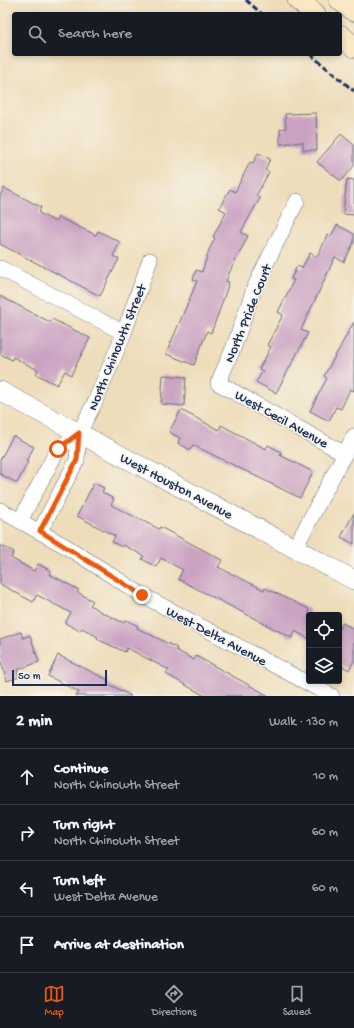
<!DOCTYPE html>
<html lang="en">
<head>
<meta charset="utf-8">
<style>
  body { margin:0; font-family:"Gochi Hand",sans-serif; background:#20242c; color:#f1f3f6 }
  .controls { position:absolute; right:12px; bottom:12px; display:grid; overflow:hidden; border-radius:4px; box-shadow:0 2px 6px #0003 }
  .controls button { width:36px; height:36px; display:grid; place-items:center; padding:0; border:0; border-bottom:1px solid #363941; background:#171b24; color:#f1f3f6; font:20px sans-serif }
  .scale { position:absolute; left:12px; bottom:10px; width:95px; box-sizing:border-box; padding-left:4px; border:2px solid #1b2f5e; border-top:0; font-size:11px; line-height:14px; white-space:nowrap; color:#1b2f5e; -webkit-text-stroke:3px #f7f3e8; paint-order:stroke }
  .stop { position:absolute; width:12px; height:12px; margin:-9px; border:3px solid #ea580c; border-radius:50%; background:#fff }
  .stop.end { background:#ea580c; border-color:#fff; box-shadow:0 1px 4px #0008 }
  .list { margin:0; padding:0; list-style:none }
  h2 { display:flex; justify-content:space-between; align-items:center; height:52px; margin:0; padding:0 16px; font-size:17px }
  h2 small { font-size:13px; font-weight:400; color:#9ea1a6 }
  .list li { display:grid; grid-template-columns:26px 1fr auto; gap:12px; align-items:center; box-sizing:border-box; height:56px; padding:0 16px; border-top:1px solid #363941 }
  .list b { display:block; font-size:15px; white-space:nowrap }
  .list p { margin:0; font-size:13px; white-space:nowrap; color:#9ea1a6 }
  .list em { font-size:13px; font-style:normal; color:#9ea1a6 }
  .icon { flex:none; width:22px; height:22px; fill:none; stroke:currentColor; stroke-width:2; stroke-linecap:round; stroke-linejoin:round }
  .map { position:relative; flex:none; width:354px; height:696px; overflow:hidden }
  .search { position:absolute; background:#171b24; box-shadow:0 2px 6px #0003; left:12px; right:12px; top:12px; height:44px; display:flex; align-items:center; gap:10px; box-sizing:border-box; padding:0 14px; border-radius:4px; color:#9ea1a6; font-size:15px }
  .sheet { height:276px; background:#171b24 }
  nav { display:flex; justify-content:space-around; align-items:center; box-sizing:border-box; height:56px; border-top:1px solid #363941; background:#171b24; font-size:11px; color:#9ea1a6 }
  nav a { display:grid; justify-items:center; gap:2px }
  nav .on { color:#ea580c }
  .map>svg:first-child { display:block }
</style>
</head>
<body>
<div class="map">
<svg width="354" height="696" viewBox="0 0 354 696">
  <rect width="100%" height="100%" fill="#f7f3e8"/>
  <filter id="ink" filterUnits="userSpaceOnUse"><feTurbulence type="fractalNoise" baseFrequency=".025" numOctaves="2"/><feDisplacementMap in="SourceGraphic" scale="8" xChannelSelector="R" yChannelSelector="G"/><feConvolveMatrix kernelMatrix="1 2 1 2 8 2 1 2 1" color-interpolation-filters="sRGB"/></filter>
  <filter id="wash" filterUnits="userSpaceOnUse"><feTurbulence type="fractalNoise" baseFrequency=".012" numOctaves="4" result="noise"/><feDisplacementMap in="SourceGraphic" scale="16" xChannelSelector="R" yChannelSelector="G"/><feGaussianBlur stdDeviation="0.9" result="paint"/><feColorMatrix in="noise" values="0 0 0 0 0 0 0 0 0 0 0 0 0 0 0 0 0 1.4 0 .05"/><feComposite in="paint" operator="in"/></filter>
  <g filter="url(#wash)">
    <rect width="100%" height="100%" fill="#eeddba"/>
    <g id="blocks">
      <path fill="#caa3c2" d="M 316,113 L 317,150 L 303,150 L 303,142 L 280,144 L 280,129 L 286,128 L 285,114 Z
        M 341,134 L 354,145 L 354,166 L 341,181 L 317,162 Z
        M 258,153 L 270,159 L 265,170 L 269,172 L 256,196 L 260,198 L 241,232 L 248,236 L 230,271 L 226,281 L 229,282 L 220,309 L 211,333 L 207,331 L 194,365 L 166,354 L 193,291 L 197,281 L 193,280 L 196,270 L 202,272 L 209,250 L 215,238 L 213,237 L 226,212 L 219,208 L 230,189 L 235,192 L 250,162 L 253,163 Z
        M 347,179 L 354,180 L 354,215 L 343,214 Z
        M 4,188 L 41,207 L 39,213 L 56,222 L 58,217 L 85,230 L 96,235 L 98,231 L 120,242 L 113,256 L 119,259 L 100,296 L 0,244 L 0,196 Z
        M 337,225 L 354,234 L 354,242 L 344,262 L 335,257 L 301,330 L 308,333 L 276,393 L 256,382 L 263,371 L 259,369 L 271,347 L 267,345 L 283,315 L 278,312 L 294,280 L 291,279 L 297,266 L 302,268 L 310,253 L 317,257 L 328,235 L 331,236 Z
        M 0,296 L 50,322 L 52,319 L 90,338 L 71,375 L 65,371 L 57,385 L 36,374 L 38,370 L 13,357 L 12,360 L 0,354 Z
        M 354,322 L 354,391 L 350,389 L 341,409 L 336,407 L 329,421 L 310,411 L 327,378 L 324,376 Z
        M 163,375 L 186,377 L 184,406 L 161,404 Z
        M 181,410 L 219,430 L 221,425 L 266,449 L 268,445 L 281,452 L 280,455 L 313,472 L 300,498 L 193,445 L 190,450 L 178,443 L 180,438 L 169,432 Z
        M 13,436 L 34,447 L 26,461 L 28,462 L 17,483 L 0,474 L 0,460 Z
        M 94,483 L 104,488 L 102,492 L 114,499 L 111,505 L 159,529 L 160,527 L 222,560 L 218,567 L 264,590 L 265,588 L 309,609 L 309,639 L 295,631 L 292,638 L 178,579 L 183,570 L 161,558 L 156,567 L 142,559 L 144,556 L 123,545 L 122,547 L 112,542 L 115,536 L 77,516 Z
        M 354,513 L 354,544 L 341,537 Z
        M 0,545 L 14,552 L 11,558 L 34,571 L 38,564 L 51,571 L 49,574 L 79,590 L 77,592 L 93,601 L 90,605 L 103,613 L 124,623 L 126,620 L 138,626 L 137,628 L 177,648 L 176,650 L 194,660 L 196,656 L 269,696 L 205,696 L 166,674 L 169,670 L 127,648 L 125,652 L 97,639 L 98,637 L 82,628 L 80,631 L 65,623 L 71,613 L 37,595 L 33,602 L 0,584 Z
        M 342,623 L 354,629 L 354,661 L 349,670 L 339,664 L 339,629 Z
        M 21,632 L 23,638 L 30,635 L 39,662 L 17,670 L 19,677 L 7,681 L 0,659 L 0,639 Z
        M 58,655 L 108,680 L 107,683 L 131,696 L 76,696 L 79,692 L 48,676 Z"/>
    </g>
  </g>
  <g filter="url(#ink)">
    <use href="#blocks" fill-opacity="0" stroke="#656c7e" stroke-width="1"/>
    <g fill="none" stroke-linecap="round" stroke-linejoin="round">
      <defs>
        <path id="minor" d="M 297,201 L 255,286 L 233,349 L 218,383 L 345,454
          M 0,268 L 124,333
          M 0,510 L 67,547 L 142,595 L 332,696
          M 20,521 L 58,449 L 79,433 L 95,402 L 124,333 L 150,260
          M 40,531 L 77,460 L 79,433
          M 295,548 L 354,436"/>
        <path id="tertiary" d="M 0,391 L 354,580"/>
        <path id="secondary" d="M 298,0 L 315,14
          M 340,0 L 354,11
          M 340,35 L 354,47"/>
      </defs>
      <use href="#minor" stroke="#656c7e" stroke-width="16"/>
      <use href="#tertiary" stroke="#656c7e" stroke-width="20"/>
      <use href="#secondary" stroke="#656c7e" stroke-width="22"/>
      <use href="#minor" stroke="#fff" stroke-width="15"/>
      <use href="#tertiary" stroke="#fff" stroke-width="19"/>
      <use href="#secondary" stroke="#fae7c3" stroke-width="21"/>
      <path stroke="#1b2f5e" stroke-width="3" stroke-dasharray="6 3" stroke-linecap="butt" d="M 246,0 L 262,14
        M 310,54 L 354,91"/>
    </g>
  </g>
  <g fill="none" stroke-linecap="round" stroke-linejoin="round" filter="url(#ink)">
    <path stroke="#ea580c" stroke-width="5" d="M 58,449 L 79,433 L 77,460 L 40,531 L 142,595"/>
  </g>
  <g text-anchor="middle" stroke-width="3" stroke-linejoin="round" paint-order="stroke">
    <g font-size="14" fill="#1b2f5e" stroke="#f7f3e8">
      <text transform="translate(247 313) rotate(-68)" y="5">North Pride Court</text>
      <text transform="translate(116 347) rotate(-68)" y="5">North Chinowth Street</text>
      <text transform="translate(282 418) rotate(29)" y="5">West Cecil Avenue</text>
      <text transform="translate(177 485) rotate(28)" y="5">West Houston Avenue</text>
      <text transform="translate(217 635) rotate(28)" y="5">West Delta Avenue</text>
    </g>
  </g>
</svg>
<div class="controls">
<button><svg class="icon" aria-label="locate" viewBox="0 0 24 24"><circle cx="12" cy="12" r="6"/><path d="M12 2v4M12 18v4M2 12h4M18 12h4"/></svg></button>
<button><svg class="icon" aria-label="layers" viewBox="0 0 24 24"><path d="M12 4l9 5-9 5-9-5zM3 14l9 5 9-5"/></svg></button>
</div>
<div class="scale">50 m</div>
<div class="stop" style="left:58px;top:449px"></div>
<div class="stop end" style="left:142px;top:595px"></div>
<div class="search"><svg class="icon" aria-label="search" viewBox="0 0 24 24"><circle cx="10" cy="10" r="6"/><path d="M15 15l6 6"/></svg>Search here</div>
</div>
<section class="sheet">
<h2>2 min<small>Walk · 130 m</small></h2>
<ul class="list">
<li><svg class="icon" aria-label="ahead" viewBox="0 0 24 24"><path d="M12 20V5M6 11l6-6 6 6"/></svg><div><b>Continue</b><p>North Chinowth Street</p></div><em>10 m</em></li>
<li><svg class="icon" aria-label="right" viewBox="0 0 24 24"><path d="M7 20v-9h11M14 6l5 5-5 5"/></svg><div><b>Turn right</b><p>North Chinowth Street</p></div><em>60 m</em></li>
<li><svg class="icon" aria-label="left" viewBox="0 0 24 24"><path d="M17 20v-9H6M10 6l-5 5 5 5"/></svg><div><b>Turn left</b><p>West Delta Avenue</p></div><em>60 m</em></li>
<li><svg class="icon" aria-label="arrive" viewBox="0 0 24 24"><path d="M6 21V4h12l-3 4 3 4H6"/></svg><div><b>Arrive at destination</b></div></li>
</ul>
</section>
<nav>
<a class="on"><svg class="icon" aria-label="map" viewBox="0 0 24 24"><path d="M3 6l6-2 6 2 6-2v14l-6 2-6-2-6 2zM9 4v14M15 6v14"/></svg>Map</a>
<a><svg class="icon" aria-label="directions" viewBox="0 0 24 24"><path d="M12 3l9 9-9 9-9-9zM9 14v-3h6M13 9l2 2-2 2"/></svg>Directions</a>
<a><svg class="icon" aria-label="saved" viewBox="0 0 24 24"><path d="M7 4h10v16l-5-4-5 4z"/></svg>Saved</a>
</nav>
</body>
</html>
